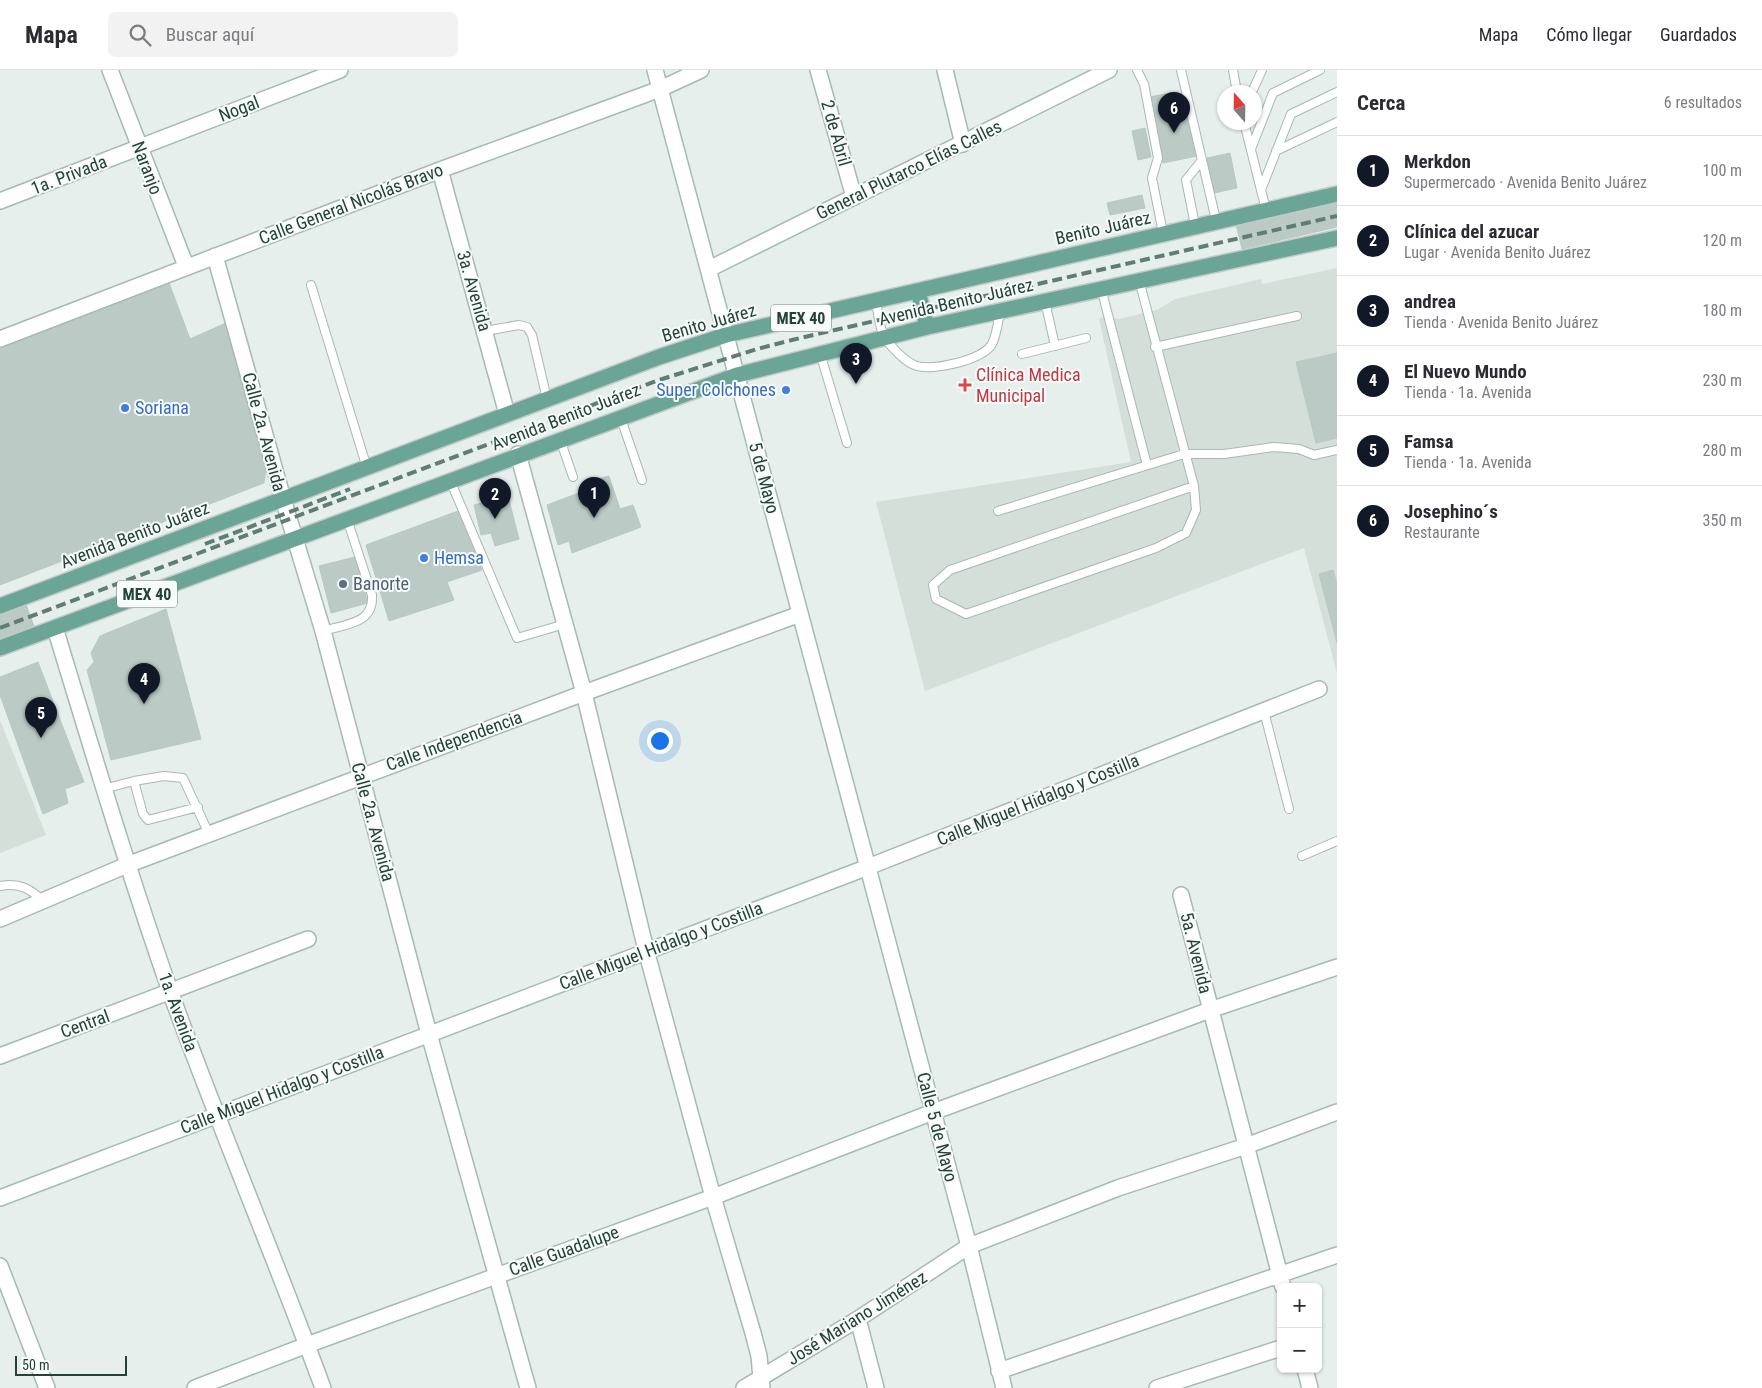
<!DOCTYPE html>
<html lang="es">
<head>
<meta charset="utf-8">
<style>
  body { margin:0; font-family:"Roboto Condensed",sans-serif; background:#f2f2f3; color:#2b2b33 }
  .controls { position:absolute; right:15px; bottom:15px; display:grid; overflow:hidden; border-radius:8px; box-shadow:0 1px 4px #0004 }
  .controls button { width:45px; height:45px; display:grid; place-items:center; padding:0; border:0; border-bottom:1px solid #e1e1e2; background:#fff; color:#2b2b33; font:25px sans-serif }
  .compass { position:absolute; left:1217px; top:15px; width:45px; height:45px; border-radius:50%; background:#fff; box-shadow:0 1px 4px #0004; rotate:340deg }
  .scale { position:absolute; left:15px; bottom:12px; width:112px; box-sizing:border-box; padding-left:5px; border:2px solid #24423a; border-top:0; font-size:14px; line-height:18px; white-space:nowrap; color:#24423a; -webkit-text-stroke:4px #f7fbf9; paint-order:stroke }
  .you { position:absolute; left:659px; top:670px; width:18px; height:18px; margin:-12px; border:4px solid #fff; border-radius:50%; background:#1a73e8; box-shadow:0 0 0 8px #1a73e833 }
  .badge { display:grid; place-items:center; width:32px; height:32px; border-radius:50%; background:#111827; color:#fff; font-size:16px; font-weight:700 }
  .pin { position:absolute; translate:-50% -41px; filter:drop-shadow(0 1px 2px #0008) }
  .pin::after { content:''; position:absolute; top:26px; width:18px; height:15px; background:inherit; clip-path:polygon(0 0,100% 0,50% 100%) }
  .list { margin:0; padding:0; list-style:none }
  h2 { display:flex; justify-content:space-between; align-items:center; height:65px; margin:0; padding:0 20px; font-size:21px }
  h2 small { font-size:16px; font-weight:400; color:#7c7c81 }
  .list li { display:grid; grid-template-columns:32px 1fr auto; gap:15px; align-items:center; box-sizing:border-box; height:70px; padding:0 20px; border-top:1px solid #e1e1e2 }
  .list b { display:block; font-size:19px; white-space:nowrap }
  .list p { margin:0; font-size:16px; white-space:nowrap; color:#7c7c81 }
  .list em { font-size:16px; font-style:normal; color:#7c7c81 }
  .icon { flex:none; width:28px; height:28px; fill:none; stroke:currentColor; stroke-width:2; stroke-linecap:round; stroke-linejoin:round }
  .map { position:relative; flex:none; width:1337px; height:1318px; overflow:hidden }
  header { display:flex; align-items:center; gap:30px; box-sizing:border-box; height:70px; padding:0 25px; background:#fff; border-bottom:1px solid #e1e1e2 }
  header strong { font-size:24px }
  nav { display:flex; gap:28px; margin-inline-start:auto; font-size:18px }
  .search { width:350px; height:45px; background:#f2f2f3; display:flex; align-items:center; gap:12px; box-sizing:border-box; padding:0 18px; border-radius:8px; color:#7c7c81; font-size:19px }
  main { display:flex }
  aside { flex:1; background:#fff }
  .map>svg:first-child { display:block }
</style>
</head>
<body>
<header>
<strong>Mapa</strong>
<div class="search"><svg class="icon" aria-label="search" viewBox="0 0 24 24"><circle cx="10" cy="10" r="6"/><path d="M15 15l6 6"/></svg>Buscar aquí</div>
<nav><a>Mapa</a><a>Cómo llegar</a><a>Guardados</a></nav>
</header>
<main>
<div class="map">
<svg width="1337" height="1318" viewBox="0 0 1337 1318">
  <rect width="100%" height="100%" fill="#e6efeb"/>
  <path fill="#d4dfda" d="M 1337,198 L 1337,603 L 1304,478 L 925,621 L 876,432 L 1131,392 L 1099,249 L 1104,246 L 1119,249 L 1157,240 L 1175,229 L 1261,209 L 1262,214 Z
    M 0,650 L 46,765 L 0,783 Z"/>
  <path fill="#bbcac4" stroke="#b8c9c2" d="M 1171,23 L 1175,40 L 1187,38 L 1197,86 L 1163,93 L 1149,27 Z
    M 1145,58 L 1151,87 L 1138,90 L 1132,61 Z
    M 1230,83 L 1237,118 L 1214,123 L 1207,88 Z
    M 1142,125 L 1145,138 L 1110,145 L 1107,133 Z
    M 1337,128 L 1337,157 L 1242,179 L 1235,150 Z
    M 169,213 L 190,269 L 226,253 L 266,398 L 264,413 L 0,515 L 0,278 Z
    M 1337,283 L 1337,368 L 1316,373 L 1296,292 Z
    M 609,406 L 620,439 L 633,435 L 641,457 L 572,483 L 569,471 L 558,475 L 547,435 L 600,415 L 598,409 Z
    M 508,426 L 519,469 L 495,476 L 491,463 L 481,465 L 474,435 Z
    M 458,441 L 482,500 L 447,512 L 454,530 L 389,551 L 366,475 Z
    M 355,487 L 368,533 L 331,543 L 319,496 Z
    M 1333,500 L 1337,514 L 1337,573 L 1319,504 Z
    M 24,529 L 35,559 L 0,572 L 0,538 Z
    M 166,539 L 201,669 L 111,690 L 87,600 L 94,592 L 91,583 L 100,566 Z
    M 38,592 L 84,712 L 65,719 L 68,733 L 43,744 L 0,625 L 0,607 Z"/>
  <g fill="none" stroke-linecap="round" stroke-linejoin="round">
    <defs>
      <path id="lane" d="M 1137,0 L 1144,14 L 1158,88 L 1152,108 L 1163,163
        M 1181,0 L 1216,150
        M 1233,0 L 1237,22
        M 1252,22 L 1262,0
        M 1244,52 L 1266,140
        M 1251,79 L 1273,23 L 1320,0
        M 1276,81 L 1337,52
        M 1261,120 L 1291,44 L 1337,22
        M 1195,155 L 1186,110 L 1202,90
        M 1139,210 L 1194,416 L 1196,440 L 1186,463 L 1156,478 L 966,544 L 936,529 L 933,515 L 950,500 L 1194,416
        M 311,215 L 367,398
        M 1101,218 L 1147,395
        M 876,231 C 878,242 879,258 885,268 C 891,277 906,293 917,296 C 933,301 983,290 992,274 C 997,264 998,252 1000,241
        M 1045,231 L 1055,276
        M 485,261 L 519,255 L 527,257 L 532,265 L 547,329
        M 1155,277 L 1297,246
        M 820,283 L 847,373
        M 1022,284 L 1086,268
        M 620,346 L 642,410
        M 560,369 L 573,407
        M 450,410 L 517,568 L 565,554
        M 998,441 L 1184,384 L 1224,384 L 1274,377 L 1299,379 L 1314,385 L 1337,380
        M 323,561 C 346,554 374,554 372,525 L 347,449
        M 1264,641 L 1289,739
        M 103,719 L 134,711
        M 198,737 L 148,750 L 143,744 L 134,711 L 164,706 L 183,708 L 209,764
        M 1302,786 L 1337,771
        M 0,816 C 19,812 31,819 44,832"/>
      <path id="street" d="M 110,0 L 186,196
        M 818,0 L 854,127
        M 945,0 L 963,74
        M 440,100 L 507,344
        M 0,131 L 340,0
        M 215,186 L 283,429 L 323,561 L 429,964 L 528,1318
        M 0,269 L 440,100 L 660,19 L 701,0
        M 518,384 L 584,623 L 646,880 L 713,1127 L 753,1263 L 759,1286 L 762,1318
        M 55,558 C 92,679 128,801 170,921 C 218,1054 274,1185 323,1318
        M 868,797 L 1319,619
        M 1181,825 L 1283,1217
        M 0,849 L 127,795 L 584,623 L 800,544
        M 0,986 L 308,869
        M 933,1042 L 1210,940 L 1337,897
        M 0,1196 L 47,1318
        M 858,1249 L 876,1318
        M 1305,1299 L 1310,1318
        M 999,1301 L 1337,1185
        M 744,1318 L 858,1249 L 969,1176 L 1118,1118 L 1246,1076 L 1337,1042
        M 1157,1318 L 1281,1278"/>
      <path id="secondary" d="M 655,0 L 969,1176 L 1004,1318
        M 709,199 L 1109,0
        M 0,1128 L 868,797
        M 195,1318 L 307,1275 L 713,1127 L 933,1042"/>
      <path id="primary" d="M 918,221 L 927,257
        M 0,536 L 659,287 L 726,265 L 1337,124
        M 0,578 L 737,305 L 927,257 L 1337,168"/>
    </defs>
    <use href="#lane" stroke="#a8b8b2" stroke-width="10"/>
    <use href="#street" stroke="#a8b8b2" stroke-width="18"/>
    <use href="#secondary" stroke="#a4bbb3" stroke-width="18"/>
    <use href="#primary" stroke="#c2cac8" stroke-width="18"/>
    <use href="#lane" stroke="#fff" stroke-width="8"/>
    <use href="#street" stroke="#fff" stroke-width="15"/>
    <use href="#secondary" stroke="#fff" stroke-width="15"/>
    <use href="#primary" stroke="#6aa596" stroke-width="15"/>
    <path stroke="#5f7d75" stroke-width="4" stroke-dasharray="10 5" stroke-linecap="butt" d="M 205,474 L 350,419
      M 0,558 L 656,311 L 757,279 L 800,268 L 1337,146"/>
  </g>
  <path fill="#e0444e" stroke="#f7fbf9" stroke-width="2" d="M962.5 307.5h5v5h5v5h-5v5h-5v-5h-5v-5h5z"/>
  <g fill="#3f7fe0" stroke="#f7fbf9" stroke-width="2">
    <circle cx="786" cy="320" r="5"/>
    <circle cx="125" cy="338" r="5"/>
    <circle cx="424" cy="488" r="5"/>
  </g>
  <circle fill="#5c6f8a" stroke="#f7fbf9" stroke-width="2" cx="343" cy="514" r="5"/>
  <g text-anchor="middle" stroke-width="4" stroke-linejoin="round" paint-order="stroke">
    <g fill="#f7fbf9" stroke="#637a73" stroke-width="1">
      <rect x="771" y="234.5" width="60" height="27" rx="4"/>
      <rect x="117" y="510.5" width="60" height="27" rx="4"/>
    </g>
    <g font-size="16" font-weight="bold" fill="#24423a">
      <text x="801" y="254">MEX 40</text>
      <text x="147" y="530">MEX 40</text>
    </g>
    <g font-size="18" fill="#24423a" stroke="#f7fbf9">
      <text transform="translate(239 39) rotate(-21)" y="6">Nogal</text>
      <text transform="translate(836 63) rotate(74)" y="6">2 de Abril</text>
      <text transform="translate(147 98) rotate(69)" y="6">Naranjo</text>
      <text transform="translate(909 100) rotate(-26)" y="6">General Plutarco Elías Calles</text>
      <text transform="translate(69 105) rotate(-21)" y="6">1a. Privada</text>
      <text transform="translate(351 134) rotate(-21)" y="6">Calle General Nicolás Bravo</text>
      <text transform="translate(1103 158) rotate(-13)" y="6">Benito Juárez</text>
      <text transform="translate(474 221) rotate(74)" y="6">3a. Avenida</text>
      <text transform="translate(956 232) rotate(-13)" y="6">Avenida Benito Juárez</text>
      <text transform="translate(709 253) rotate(-16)" y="6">Benito Juárez</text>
      <text transform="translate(566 347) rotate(-21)" y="6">Avenida Benito Juárez</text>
      <text transform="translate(264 362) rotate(75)" y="6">Calle 2a. Avenida</text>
      <text transform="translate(764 408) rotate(75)" y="6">5 de Mayo</text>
      <text transform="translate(135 465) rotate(-21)" y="6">Avenida Benito Juárez</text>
      <text transform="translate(454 671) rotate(-20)" y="6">Calle Independencia</text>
      <text transform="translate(1038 730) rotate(-22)" y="6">Calle Miguel Hidalgo y Costilla</text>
      <text transform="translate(373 752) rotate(75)" y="6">Calle 2a. Avenida</text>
      <text transform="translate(661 876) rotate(-21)" y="6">Calle Miguel Hidalgo y Costilla</text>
      <text transform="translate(1196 883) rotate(76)" y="6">5a. Avenida</text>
      <text transform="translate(178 942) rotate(70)" y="6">1a. Avenida</text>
      <text transform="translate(85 954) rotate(-20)" y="6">Central</text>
      <text transform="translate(282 1020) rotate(-21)" y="6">Calle Miguel Hidalgo y Costilla</text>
      <text transform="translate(937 1057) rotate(75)" y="6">Calle 5 de Mayo</text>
      <text transform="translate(564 1181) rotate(-20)" y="6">Calle Guadalupe</text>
      <text transform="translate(857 1248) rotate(-32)" y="6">José Mariano Jiménez</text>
    </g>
    <g font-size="18" fill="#be3a42" stroke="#f7fbf9" text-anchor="start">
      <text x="976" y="311">Clínica Medica<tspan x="976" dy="21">Municipal</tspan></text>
    </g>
    <g font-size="18" fill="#366cbe" stroke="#f7fbf9" text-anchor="start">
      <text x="776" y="326" text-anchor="end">Super Colchones</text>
      <text x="135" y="344">Soriana</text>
      <text x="434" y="494">Hemsa</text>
    </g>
    <g font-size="18" fill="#4e5e75" stroke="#f7fbf9" text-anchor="start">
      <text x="353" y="520">Banorte</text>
    </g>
  </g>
</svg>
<div class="controls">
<button>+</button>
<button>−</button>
</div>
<svg class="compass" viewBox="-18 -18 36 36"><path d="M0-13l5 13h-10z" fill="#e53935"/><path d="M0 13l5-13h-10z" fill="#7c7c81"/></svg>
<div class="scale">50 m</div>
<div class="you"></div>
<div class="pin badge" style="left:594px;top:448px">1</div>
<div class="pin badge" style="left:495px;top:449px">2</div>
<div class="pin badge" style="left:856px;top:314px">3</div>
<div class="pin badge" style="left:144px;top:634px">4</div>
<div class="pin badge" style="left:41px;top:668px">5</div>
<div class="pin badge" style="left:1174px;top:63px">6</div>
</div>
<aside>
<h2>Cerca<small>6 resultados</small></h2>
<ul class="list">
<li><span class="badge">1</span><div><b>Merkdon</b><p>Supermercado · Avenida Benito Juárez</p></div><em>100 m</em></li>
<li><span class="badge">2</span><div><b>Clínica del azucar</b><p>Lugar · Avenida Benito Juárez</p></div><em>120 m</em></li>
<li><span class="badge">3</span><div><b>andrea</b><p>Tienda · Avenida Benito Juárez</p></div><em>180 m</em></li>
<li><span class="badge">4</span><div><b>El Nuevo Mundo</b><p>Tienda · 1a. Avenida</p></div><em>230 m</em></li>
<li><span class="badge">5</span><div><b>Famsa</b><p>Tienda · 1a. Avenida</p></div><em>280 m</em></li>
<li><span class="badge">6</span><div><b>Josephino´s</b><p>Restaurante</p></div><em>350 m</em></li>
</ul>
</aside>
</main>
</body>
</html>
